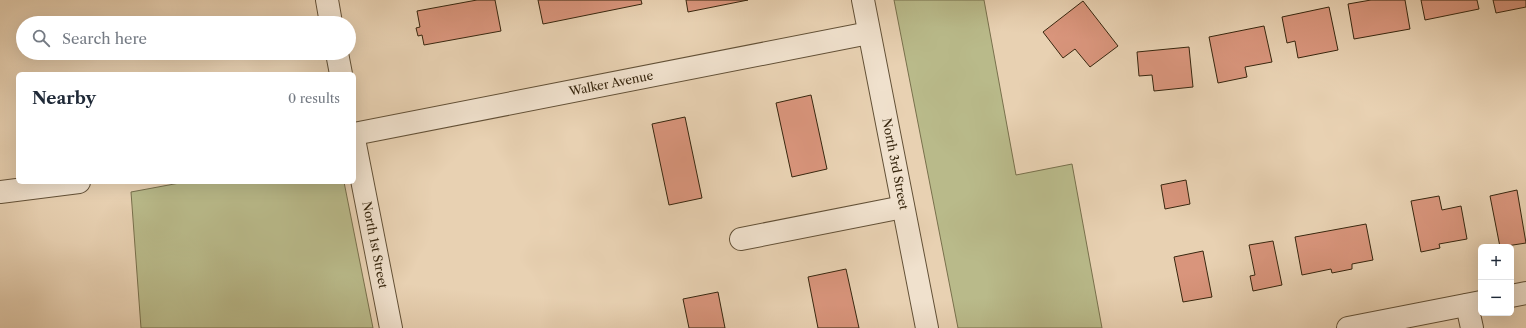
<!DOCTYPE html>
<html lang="en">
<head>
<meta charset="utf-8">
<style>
  body { margin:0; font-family:"Libre Caslon Text",serif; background:#f6f6f7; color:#1f2937 }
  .controls { position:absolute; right:12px; bottom:12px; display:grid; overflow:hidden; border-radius:6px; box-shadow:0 4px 16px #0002 }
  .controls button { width:36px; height:36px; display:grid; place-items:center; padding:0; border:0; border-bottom:1px solid #e0e1e3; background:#fff; color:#1f2937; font:20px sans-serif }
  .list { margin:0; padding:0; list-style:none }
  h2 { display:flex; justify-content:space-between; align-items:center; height:52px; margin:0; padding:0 16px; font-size:17px }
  h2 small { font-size:13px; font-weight:400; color:#747a83 }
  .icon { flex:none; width:22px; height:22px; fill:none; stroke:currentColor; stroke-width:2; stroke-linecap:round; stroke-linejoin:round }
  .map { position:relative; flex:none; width:1526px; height:328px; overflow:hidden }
  .search { position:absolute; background:#fff; box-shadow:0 4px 16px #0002; left:16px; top:16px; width:340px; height:44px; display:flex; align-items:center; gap:10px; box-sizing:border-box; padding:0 14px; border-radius:22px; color:#747a83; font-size:15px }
  .panel { position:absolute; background:#fff; box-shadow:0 4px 16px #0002; left:16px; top:72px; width:340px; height:112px; border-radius:6px }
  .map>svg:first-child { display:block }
</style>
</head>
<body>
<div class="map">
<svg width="1526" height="328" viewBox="0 0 1526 328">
  <rect width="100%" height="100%" fill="#e8d1b2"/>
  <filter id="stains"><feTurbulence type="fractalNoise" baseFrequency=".005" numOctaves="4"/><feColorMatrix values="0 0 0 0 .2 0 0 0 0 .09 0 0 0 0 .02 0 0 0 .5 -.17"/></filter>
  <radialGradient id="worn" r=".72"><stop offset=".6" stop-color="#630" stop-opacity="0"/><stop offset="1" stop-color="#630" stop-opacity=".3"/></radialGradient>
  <path fill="#b9ba8a" stroke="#78704c" d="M 894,0 L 984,0 L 1016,175 L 1072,164 L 1102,328 L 958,328 Z
    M 185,182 L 344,182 L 373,328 L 141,328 L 131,192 Z"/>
  <path fill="#d9957c" stroke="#37260e" d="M 477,0 L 495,0 L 501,31 L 424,45 L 422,35 L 418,36 L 416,28 L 420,27 L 417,11 Z
    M 538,0 L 641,0 L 642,4 L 543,24 Z
    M 686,0 L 748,0 L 688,12 Z
    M 1371,0 L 1405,0 L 1410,29 L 1354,39 L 1348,4 Z
    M 1421,0 L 1477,0 L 1479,9 L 1425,20 Z
    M 1493,0 L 1526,0 L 1526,7 L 1496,13 Z
    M 1083,1 L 1118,46 L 1090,67 L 1075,49 L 1063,58 L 1043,32 Z
    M 1329,7 L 1338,50 L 1298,58 L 1295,41 L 1287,43 L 1282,17 Z
    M 1264,26 L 1272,62 L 1245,67 L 1247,77 L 1218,83 L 1209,37 Z
    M 1189,47 L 1193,87 L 1154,91 L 1152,75 L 1139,76 L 1137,52 Z
    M 811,95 L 827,169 L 792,177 L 776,103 Z
    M 685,117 L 702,198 L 669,205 L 652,124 Z
    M 1186,180 L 1190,204 L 1165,209 L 1161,185 Z
    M 1517,190 L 1526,243 L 1500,247 L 1490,196 Z
    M 1439,196 L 1442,210 L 1461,206 L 1467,239 L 1439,244 L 1440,248 L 1421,252 L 1411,201 Z
    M 1366,224 L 1373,260 L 1352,264 L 1352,269 L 1332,273 L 1331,269 L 1302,275 L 1295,237 Z
    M 1273,241 L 1282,285 L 1253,291 L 1250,276 L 1255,275 L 1249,245 Z
    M 1203,251 L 1212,297 L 1183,302 L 1174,257 Z
    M 846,269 L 859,328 L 818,328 L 808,277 Z
    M 718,292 L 725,328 L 689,328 L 683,299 Z"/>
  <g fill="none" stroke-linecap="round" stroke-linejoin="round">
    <defs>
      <g id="minor">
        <path d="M 327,0 L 331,23"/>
        <path id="s1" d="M 863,0 L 927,328"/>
        <path d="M 337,53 L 341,74"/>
        <path id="s2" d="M 354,134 L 869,33"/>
        <path id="s3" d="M 354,139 L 391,328"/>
        <path d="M 0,192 L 79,182"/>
        <path d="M 741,239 L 903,207"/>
        <path d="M 1511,296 L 1526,293"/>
        <path d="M 1467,305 L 1472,328"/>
        <path d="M 1348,328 L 1481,302"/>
      </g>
    </defs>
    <use href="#minor" stroke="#635137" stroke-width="24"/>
    <use href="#minor" stroke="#f0e1cd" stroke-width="22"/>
  </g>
  <g text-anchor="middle" stroke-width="4" stroke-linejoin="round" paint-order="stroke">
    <g font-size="12" fill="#37260e" stroke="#f0e1cd">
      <text dy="4" stroke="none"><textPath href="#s2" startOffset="262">Walker Avenue</textPath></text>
      <text dy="4" stroke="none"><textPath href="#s1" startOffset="167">North 3rd Street</textPath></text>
      <text dy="4" stroke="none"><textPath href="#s3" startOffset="108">North 1st Street</textPath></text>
    </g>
  </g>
  <rect width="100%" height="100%" filter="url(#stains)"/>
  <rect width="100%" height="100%" fill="url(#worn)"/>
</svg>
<div class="controls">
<button>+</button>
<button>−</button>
</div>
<div class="search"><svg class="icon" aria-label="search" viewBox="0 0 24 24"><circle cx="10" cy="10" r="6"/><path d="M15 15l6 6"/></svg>Search here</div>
<section class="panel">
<h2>Nearby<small>0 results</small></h2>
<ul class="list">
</ul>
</section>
</div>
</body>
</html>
